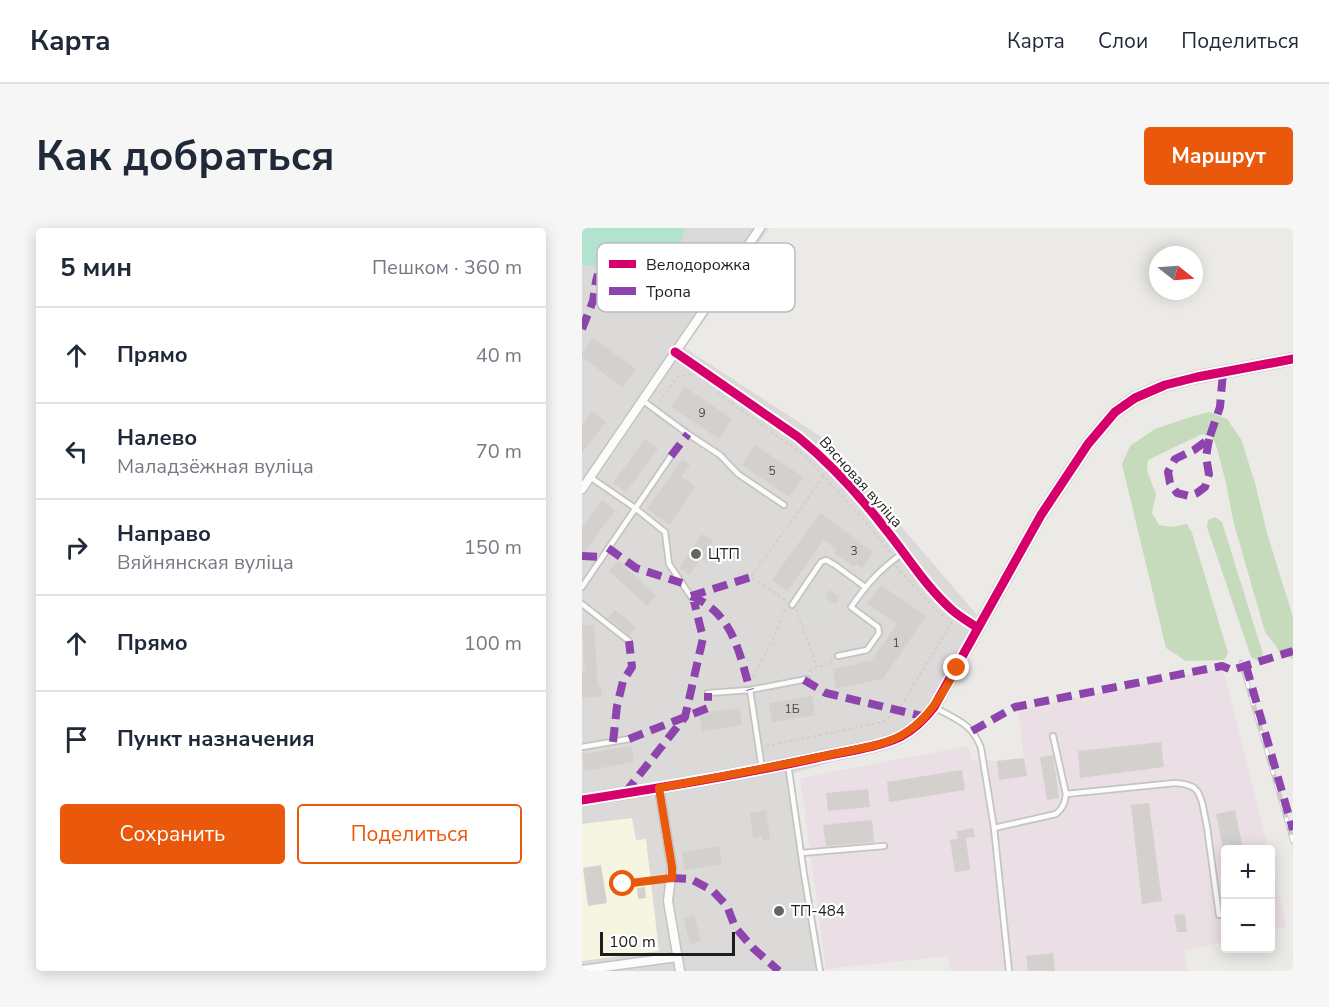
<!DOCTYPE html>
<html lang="ru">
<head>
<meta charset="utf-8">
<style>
  body { margin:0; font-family:"Nunito Sans",sans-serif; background:#f6f6f7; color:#1f2937 }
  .controls { position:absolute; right:18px; bottom:18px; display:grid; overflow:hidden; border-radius:6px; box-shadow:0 3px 15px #0003 }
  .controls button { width:54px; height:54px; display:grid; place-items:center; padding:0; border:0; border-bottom:2px solid #e0e1e3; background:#fff; color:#1f2937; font:30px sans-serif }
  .compass { position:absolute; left:567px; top:18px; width:54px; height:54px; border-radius:50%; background:#fff; box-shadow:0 3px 15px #0003; rotate:107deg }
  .scale { position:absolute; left:18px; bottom:15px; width:135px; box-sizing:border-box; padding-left:6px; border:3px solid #1e1e1e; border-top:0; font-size:16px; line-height:21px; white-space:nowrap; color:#1e1e1e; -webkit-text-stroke:4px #fff; paint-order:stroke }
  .stop { position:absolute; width:18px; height:18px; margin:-14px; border:4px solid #ea580c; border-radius:50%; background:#fff }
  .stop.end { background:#ea580c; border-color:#fff; box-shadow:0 2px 6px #0008 }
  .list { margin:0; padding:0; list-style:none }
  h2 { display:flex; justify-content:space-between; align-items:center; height:78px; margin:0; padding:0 24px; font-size:26px }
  h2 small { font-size:20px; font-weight:400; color:#747a83 }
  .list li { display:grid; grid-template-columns:39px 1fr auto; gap:18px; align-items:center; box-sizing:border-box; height:96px; padding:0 24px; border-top:2px solid #e0e1e3 }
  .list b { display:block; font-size:22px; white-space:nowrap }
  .list p { margin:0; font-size:20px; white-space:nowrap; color:#747a83 }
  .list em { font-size:20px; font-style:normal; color:#747a83 }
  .actions { display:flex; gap:12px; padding:18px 24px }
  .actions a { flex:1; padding:14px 0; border:2px solid #ea580c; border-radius:6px; text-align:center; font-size:21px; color:#ea580c }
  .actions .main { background:#ea580c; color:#fff }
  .icon { flex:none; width:33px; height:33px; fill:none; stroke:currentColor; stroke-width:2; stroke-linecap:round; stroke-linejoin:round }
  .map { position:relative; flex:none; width:711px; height:743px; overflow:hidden; border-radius:6px }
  header { display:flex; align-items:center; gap:36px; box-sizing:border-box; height:84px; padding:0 30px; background:#fff; border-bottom:2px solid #e0e1e3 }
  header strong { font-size:28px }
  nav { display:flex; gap:33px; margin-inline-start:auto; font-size:21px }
  .intro { display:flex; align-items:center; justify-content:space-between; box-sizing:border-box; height:144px; padding:0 36px }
  h1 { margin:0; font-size:42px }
  .button { padding:15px 27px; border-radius:6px; background:#ea580c; color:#fff; font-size:21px; font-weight:700 }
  main { display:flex; gap:36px; padding:0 36px }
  aside { flex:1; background:#fff; border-radius:6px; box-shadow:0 3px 15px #0003 }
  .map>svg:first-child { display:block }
</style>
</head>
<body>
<header>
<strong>Карта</strong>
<nav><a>Карта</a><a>Слои</a><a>Поделиться</a></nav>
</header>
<div class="intro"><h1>Как добраться</h1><a class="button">Маршрут</a></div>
<main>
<aside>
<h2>5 мин<small>Пешком · 360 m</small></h2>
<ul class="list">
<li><svg class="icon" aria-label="ahead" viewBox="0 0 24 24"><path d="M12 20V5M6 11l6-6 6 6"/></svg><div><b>Прямо</b></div><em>40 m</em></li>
<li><svg class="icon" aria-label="left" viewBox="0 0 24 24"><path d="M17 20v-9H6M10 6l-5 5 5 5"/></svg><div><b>Налево</b><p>Маладзёжная вуліца</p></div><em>70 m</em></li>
<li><svg class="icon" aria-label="right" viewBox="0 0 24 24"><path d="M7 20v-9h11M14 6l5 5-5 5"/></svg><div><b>Направо</b><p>Вяйнянская вуліца</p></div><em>150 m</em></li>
<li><svg class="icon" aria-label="ahead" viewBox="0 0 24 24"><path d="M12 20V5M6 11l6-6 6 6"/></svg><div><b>Прямо</b></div><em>100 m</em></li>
<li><svg class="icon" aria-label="arrive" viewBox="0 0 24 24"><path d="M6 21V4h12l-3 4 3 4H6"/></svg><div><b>Пункт назначения</b></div></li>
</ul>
<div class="actions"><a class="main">Сохранить</a><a>Поделиться</a></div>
</aside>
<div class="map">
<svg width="711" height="743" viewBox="0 0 711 743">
  <rect width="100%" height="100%" fill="#eceae7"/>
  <path fill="#dbdad8" d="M 0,0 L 187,0 L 103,120 L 247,214 L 402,395 L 354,484 L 314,516 L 211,545 L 237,743 L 0,743 Z"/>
  <path fill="#eadfe5" d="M 641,440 L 686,621 L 644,622 L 643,713 L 602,723 L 605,743 L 369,743 L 366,728 L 244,741 L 218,550 L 386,518 L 390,533 L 401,532 L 415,533 L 442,530 L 436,482 Z
    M 688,632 L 705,699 L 689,702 L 688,702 Z"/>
  <path fill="#f6f5e2" d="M 50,590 L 54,612 L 64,611 L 77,723 L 0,733 L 0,596 Z"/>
  <path fill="#dadad8" d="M 223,368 L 233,374 L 240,371 L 250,378 L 237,396 L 214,381 Z"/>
  <path fill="#c6dabc" d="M 627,184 L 645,191 L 659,211 L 673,255 L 685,305 L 711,389 L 711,431 L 699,425 L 683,404 L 652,296 L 643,251 L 634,217 L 630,209 L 620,206 L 566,232 L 565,243 L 574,266 L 570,285 L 577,297 L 591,299 L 605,296 L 610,305 L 646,425 L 642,432 L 604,433 L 584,420 L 540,236 L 548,218 L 573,201 L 605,190 Z
    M 633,289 L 640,294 L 675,407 L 681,426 L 676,433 L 669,429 L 625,299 L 626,292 Z"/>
  <path fill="#b2e3cf" d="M 0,0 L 103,0 L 90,52 L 85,56 L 0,36 Z"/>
  <path fill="#d3d0cd" d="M 11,110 L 54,141 L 40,159 L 0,129 L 0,125 Z
    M 103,159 L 150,191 L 137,211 L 89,179 Z
    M 10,183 L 24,194 L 0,225 L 0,197 Z
    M 63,211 L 76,221 L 44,264 L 31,255 Z
    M 173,217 L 221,249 L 207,269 L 160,237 Z
    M 100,231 L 108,237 L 99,249 L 113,258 L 88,297 L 65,281 Z
    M 20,272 L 33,282 L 0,328 L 0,299 Z
    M 238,285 L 291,324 L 280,340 L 274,336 L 272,339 L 252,325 L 255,322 L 242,312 L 205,363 L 190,352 Z
    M 120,306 L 131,313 L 123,325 L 130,330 L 126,335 L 119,330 L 108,347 L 97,340 Z
    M 37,333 L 74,368 L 65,378 L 27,343 Z
    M 299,357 L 344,388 L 301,451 L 254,460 L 251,441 L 289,433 L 315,396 L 285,376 Z
    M 248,362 L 258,369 L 253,376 L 243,370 Z
    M 33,382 L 54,399 L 47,407 L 26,390 Z
    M 12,397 L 16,459 L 19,458 L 20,468 L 0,470 L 0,443 L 3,443 L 0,398 Z
    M 230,468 L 233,487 L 190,494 L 187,475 Z
    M 158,480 L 160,497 L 120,503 L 117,485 Z
    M 579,514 L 582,539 L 498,550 L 496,523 Z
    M 49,518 L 52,534 L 2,543 L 0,526 Z
    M 471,527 L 477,570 L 465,572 L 458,529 Z
    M 442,530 L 445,548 L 417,552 L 415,533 Z
    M 380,542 L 383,562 L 307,574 L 305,554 Z
    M 286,561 L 288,579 L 246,583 L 244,565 Z
    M 567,575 L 580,673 L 560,676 L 549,577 Z
    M 184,582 L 188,611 L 180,612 L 180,609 L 171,610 L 168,585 Z
    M 653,582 L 661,621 L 641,621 L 634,586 Z
    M 290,592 L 292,614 L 244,618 L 241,597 Z
    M 391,600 L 393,609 L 384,610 L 388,642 L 373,644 L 368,612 L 376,611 L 375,603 Z
    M 137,618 L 140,636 L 102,642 L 100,624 Z
    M 19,637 L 25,675 L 6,678 L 1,640 Z
    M 63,659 L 64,670 L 56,671 L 55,660 Z
    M 202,677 L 203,686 L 193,688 L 191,679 Z
    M 603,686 L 605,704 L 595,704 L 592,687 Z
    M 112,687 L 119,713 L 108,716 L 101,690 Z
    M 471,725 L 473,743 L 446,743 L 444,728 Z"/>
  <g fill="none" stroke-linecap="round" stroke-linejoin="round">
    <defs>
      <path id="service" d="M 60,172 L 106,206 L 138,227 L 156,246 L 202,277
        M 8,249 L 53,280 L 83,304 L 87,336 L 112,373
        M 0,359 L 89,228
        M 0,376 L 47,413
        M 210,377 L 239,334 L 244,332 L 253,337 L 283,359
        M 256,428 L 285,422 L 297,405 L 296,399 L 269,379 C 285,356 298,341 321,325
        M 168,462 L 180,541
        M 126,465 L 168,462 L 225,451
        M 352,479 C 373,491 390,495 399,520 L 412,600 L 427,743
        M 0,519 L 47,511
        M 206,536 L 222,646 L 238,743
        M 484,566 L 593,555 L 602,556 L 611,559 L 616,564 L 620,574 L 625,599 L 637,687
        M 412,600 L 474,586 C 481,580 483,575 484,566 L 471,508
        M 219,625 L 302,618
        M 41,656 L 89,650"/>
      <path id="minor" d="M 93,124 L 216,209 C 249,236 279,269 305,303 C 326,329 344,359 370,382 C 378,389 387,394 396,400
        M 0,261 L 178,0
        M 77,560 L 90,639 L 86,673 L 98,743
        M 0,742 L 95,729"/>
      <path id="tertiary" d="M 0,572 C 78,560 156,547 234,530 C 259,524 295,520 318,509 C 331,502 343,491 352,479 L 459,287 L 506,216 L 533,184 L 553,170 L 583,157 L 615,149 L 711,131"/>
    </defs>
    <use href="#service" stroke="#c5c4c3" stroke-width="8"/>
    <use href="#minor" stroke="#c5c4c3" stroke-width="11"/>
    <use href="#tertiary" stroke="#c5c4c3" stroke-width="14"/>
    <path stroke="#d6c9c7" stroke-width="1.5" stroke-dasharray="3 3" stroke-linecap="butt" d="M 135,165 L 223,228 L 282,292 L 309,325
      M 77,174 L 96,149 L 109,146
      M 314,338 L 353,381 L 369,394
      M 203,372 L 169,349 L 244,245
      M 214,381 L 235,439
      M 228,444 L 229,441 L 249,435 L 251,431
      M 168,454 L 192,410 L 203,380
      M 184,518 L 301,494 L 316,483 L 370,394"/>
    <use href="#service" stroke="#fcfcfb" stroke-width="4.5"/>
    <use href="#minor" stroke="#fcfcfb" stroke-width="8"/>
    <use href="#tertiary" stroke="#fcfcfb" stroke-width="10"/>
    <defs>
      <path id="rail" d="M 659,434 L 711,614"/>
    </defs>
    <use href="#rail" stroke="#cacac9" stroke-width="5"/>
    <use href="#rail" stroke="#fff" stroke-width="3" stroke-dasharray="9" stroke-linecap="butt"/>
    <path stroke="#8e44ad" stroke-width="8" stroke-dasharray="15 8" stroke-linecap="butt" d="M 0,101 L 11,73 L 14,53 L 16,46
      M 627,211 L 624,229 L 627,246 L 623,259 L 615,265 L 607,268 L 595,265 L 588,255 L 586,244 L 593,231 L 612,222 L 627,211 L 638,179 L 641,144
      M 89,228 L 106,206
      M 26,320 L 54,340 L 100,355
      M 0,328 L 20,329
      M 109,368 C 151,385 157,424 168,462
      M 109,368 L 169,349
      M 664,438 L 711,602
      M 222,452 L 244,465 L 344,489
      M 390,503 L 433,479 L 640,438 L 650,442 L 711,423
      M 47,511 L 126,480 L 126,465
      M 31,514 L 35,478 L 41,453 L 50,439 L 47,413
      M 43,565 L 103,489 L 121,410 L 112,373
      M 89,650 L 109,651 L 131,663 L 145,678 L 153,699 L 171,720 L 197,743"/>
    <defs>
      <path id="cycleway" d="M 93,124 L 216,209 C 249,236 279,269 305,303 C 326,329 344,359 370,382 C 378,389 387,394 396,400
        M 0,572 C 78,560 156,547 234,530 C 259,524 295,520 318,509 C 331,502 343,491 352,479 L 459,287 L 506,216 L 533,184 L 553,170 L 583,157 L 615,149 L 711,131"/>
    </defs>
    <use href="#cycleway" stroke="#fff" stroke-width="13"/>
    <use href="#cycleway" stroke="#d6006c" stroke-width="9"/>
  </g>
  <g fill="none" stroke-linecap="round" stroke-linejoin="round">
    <path stroke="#ea580c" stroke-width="8" d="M 41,656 L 90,650 L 90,639 L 77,560 C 135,549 193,539 251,526 C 275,521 304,518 325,504 C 349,488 361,464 375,440"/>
  </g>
  <g fill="#666564" stroke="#fff" stroke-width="2">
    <circle cx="114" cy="326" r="6"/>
    <circle cx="197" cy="683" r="6"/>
  </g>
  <g text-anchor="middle" stroke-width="4.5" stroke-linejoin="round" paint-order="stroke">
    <g font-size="12" fill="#4b4a4a">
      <text x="120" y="189">9</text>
      <text x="190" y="247">5</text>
      <text x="272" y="327">3</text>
      <text x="314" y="419">1</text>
      <text x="210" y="485">1Б</text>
    </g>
    <g font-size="15" fill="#1e1e1e" stroke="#fff">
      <text transform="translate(279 254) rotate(48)" y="5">Вясновая вуліца</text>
    </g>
    <g font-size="15" fill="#1e1e1e" stroke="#fff" text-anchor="start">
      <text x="126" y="331">ЦТП</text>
      <text x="209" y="688">ТП-484</text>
    </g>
  </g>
  <rect x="15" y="15" width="198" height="69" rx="9" fill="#fff" stroke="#bcbcbc" stroke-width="1.5"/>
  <rect x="27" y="32" width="27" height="8" fill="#d6006c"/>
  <rect x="27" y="59" width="27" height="8" fill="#8e44ad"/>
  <g font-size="16" fill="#1e1e1e">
    <text x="64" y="42">Велодорожка</text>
    <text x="64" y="69">Тропа</text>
  </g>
</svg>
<div class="controls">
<button>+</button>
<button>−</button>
</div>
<svg class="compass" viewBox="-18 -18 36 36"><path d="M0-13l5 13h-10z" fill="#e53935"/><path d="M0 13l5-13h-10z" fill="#747a83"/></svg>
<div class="scale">100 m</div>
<div class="stop" style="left:41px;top:656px"></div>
<div class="stop end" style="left:375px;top:440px"></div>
</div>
</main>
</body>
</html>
